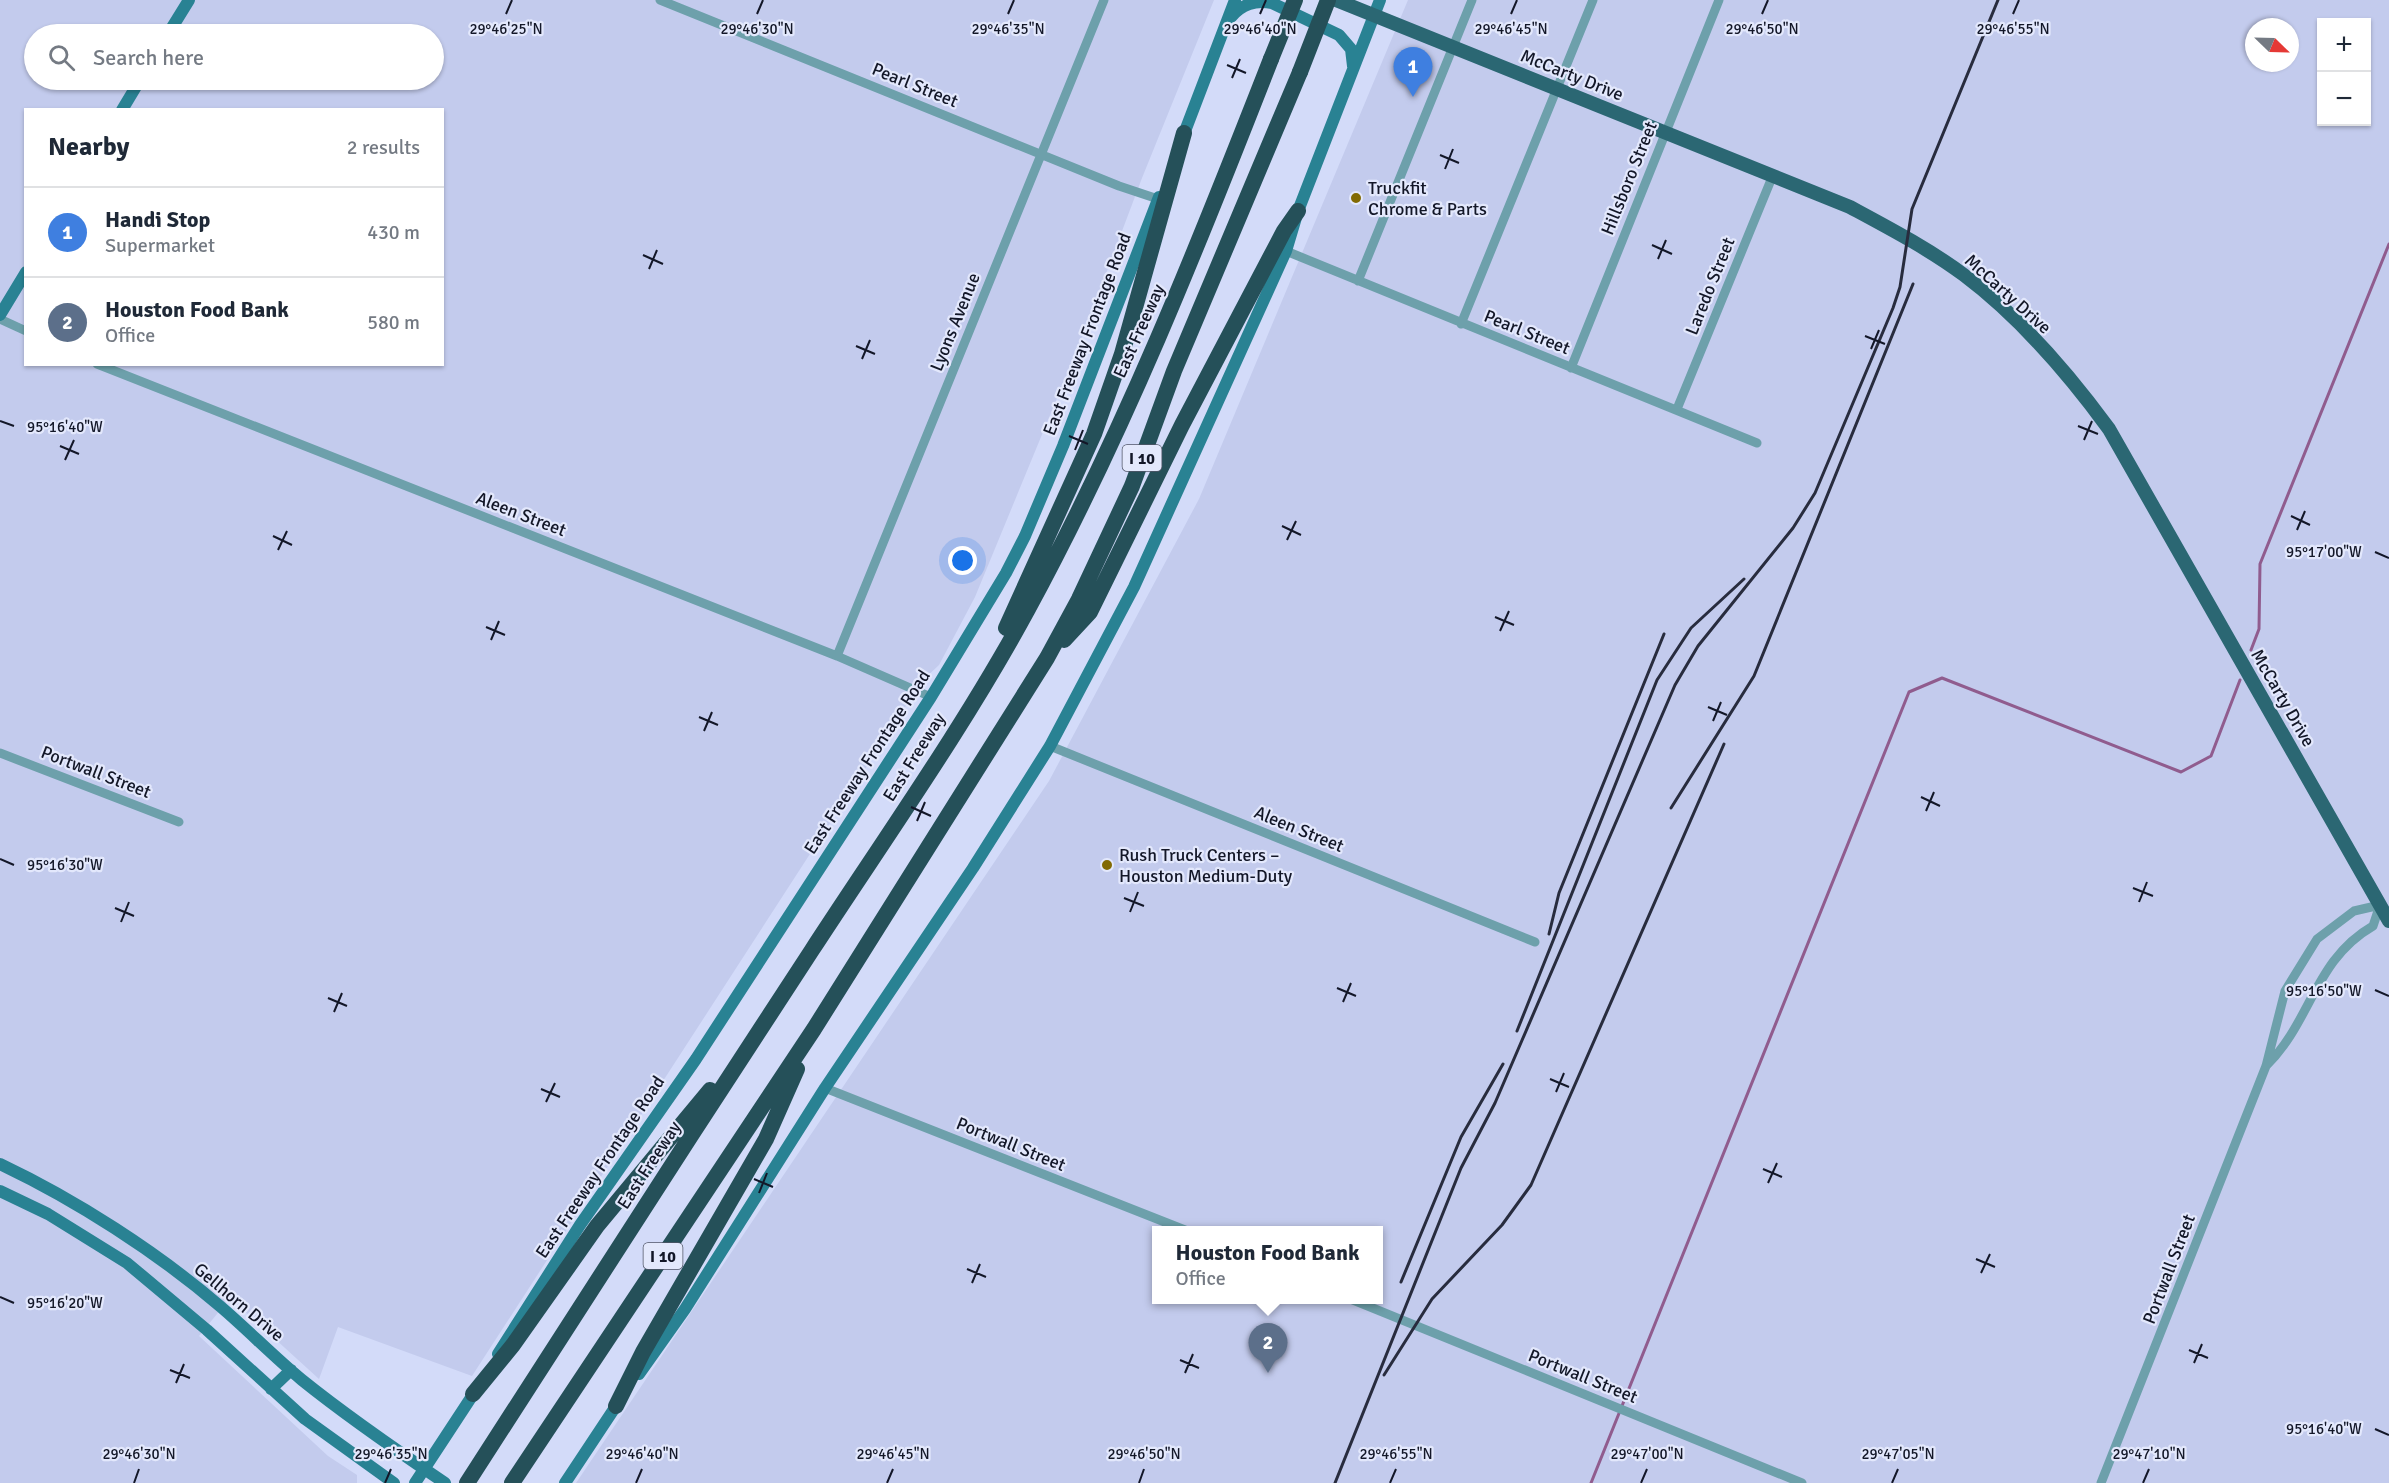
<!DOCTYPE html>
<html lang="en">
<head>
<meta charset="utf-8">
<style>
  body { margin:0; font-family:Signika,sans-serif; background:#f6f6f7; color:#1f2937 }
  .controls { position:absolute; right:18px; top:18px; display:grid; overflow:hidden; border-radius:0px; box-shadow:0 2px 4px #0004 }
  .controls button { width:54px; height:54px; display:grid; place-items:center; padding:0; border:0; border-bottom:2px solid #e0e1e3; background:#fff; color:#1f2937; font:30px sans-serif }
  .compass { position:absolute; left:2245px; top:18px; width:54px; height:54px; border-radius:50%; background:#fff; box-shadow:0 2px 4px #0004; rotate:113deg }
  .you { position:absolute; left:963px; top:561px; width:21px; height:21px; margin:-15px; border:4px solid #fff; border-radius:50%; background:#1a73e8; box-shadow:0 0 0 9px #1a73e833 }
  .badge { display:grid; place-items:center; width:39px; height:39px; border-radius:50%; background:#826a03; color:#fff; font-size:20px; font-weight:700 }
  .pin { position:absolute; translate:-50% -50px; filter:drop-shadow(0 2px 3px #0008) }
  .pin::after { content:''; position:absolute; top:32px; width:21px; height:18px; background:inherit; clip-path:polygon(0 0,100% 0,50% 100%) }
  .popup { position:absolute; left:1152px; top:1226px; width:231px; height:78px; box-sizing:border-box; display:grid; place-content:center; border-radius:0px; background:#fff; filter:drop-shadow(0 2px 4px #0005); font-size:20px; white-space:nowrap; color:#747a83 }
  .popup b { font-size:22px; color:#1f2937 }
  .popup::after { content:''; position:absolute; left:50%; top:100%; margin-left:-12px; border:12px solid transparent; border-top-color:#fff }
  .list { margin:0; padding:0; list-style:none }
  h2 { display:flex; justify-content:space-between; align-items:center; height:78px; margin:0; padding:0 24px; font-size:26px }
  h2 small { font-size:20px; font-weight:400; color:#747a83 }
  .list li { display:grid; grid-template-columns:39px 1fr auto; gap:18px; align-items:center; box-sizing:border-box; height:90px; padding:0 24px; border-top:2px solid #e0e1e3 }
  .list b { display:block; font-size:22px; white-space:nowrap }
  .list p { margin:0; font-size:20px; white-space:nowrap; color:#747a83 }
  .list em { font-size:20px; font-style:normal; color:#747a83 }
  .icon { flex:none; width:33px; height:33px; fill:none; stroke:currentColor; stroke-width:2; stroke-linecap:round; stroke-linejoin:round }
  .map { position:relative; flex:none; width:2389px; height:1483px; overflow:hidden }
  .search { position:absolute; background:#fff; box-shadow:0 2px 4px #0004; left:24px; top:24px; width:420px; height:66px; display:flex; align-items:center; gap:15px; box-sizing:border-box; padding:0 21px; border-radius:33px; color:#747a83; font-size:22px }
  .panel { position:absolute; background:#fff; box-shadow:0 2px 4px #0004; left:24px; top:108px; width:420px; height:258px; border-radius:0px }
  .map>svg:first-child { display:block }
</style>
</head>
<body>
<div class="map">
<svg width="2389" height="1483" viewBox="0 0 2389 1483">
  <rect width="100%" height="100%" fill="#d3dbf9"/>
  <path fill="#c3cbed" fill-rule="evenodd" d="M 0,0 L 1214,0 L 1142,178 L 1081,340 L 975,597 L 939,665 L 922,681 L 472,1376 L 338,1327 L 319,1379 L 230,1298 L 199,1336 L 328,1456 L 357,1475 L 357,1483 L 0,1483 ZM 34,34 L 434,34 L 434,80 L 34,80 ZM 26,110 L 442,110 L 442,364 L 26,364 Z
    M 1408,0 L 2389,0 L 2389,1483 L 576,1483 L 1049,781 L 1199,499 ZM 2322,22 L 2366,22 L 2366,122 L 2322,122 ZM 2254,27 L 2290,27 L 2290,63 L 2254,63 ZM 1157,1230 L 1379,1230 L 1379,1300 L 1157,1300 Z"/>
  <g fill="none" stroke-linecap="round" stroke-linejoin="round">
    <path stroke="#905c8e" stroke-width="3" d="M 2251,650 L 2259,629 L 2260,564 L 2389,244
      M 1591,1483 L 1909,692 L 1942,678 L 2181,772 L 2211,756 L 2240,680"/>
    <path stroke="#6da0ab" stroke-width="9" d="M 660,0 L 1119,186 L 1158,199
      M 1286,251 L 1757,443
      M 1358,281 L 1472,0
      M 0,319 L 26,331
      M 1461,324 L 1593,0
      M 97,364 L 837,656 L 931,697
      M 1571,368 L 1719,0
      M 1677,409 L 1773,175
      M 837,656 L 1104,0
      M 1050,746 L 1535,942
      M 0,753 L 179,822
      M 2266,1066 C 2312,1021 2314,960 2373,926 L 2380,905
      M 825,1088 L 1185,1230
      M 1353,1300 L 1802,1483
      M 2101,1483 L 2266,1066 L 2285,991 L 2317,939 L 2354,911 L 2380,905"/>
    <path stroke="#298293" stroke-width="12" d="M 1231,17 C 1242,4 1255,0 1272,3 L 1339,35 L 1351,49 L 1353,66
      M 168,34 L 189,0
      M 122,110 L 140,80
      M 1182,139 L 1235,0
      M 0,315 L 26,272
      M 0,1164 C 76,1200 157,1252 221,1307 C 248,1330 274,1357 302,1380 C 348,1417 396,1450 445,1483
      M 0,1191 L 48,1214 L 127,1263 L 207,1330 L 305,1419 L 394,1483
      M 498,1354 L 580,1225 L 696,1059 L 931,697 L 1006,573 L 1025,536 L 1063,446 L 1159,197
      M 639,1374 L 685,1309 L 825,1088 L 973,868 L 1050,746 L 1134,587 L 1286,251 L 1298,211 L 1380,0
      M 271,1389 L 291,1370
      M 415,1483 L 478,1387
      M 565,1483 L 620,1400"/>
    <path stroke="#2b6773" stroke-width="14" d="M 1336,0 L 1850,207 C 1889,228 1929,249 1964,275 C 2020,317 2068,373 2109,429 L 2389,921"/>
    <path stroke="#255059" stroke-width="16" d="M 1006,628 L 1094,434 L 1122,354 L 1184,133
      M 1064,640 L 1090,612 L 1182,425 L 1284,231 L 1298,211
      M 473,1394 L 513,1345 L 597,1226 L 710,1090
      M 616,1406 L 643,1352 L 766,1139 L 797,1069
      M 467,1483 C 581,1305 696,1127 812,950 C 885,838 964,727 1028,609 C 1124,432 1198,246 1271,59
      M 512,1483 L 814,1029 L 1047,658 L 1079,599 L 1132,486 L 1174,371 L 1300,72"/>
    <path stroke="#282c3e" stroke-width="3" d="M 1671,808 L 1754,676 L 1913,284
      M 1549,934 L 1559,893 L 1664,634
      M 1517,1031 L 1657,680 L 1691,628 L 1744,579
      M 1401,1282 L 1461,1137 L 1503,1064
      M 1384,1375 L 1432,1299 L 1502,1225 L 1531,1185 L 1724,744
      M 1335,1483 L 1461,1168 L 1495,1103 L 1675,685 L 1698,646 L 1793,528 L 1815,493 L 1893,308 L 1900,287 L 1912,209 L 1998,0"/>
    <path stroke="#255059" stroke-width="16" d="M 1271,59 L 1295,0
      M 1300,72 L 1328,0"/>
  </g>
  <path fill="none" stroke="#131728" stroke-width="2" d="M 506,14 L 512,0M 757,14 L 763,0M 1008,14 L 1014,0M 1260,14 L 1266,0M 1511,14 L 1517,0M 1762,14 L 1768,0M 2013,14 L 2019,0M 1227,65 L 1246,73M 1232,78 L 1240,59M 1440,155 L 1459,163M 1445,169 L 1453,149M 1652,245 L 1672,254M 643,255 L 663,264M 1658,259 L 1666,240M 649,269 L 657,250M 1865,336 L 1885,344M 856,346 L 875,354M 1871,349 L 1879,330M 862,359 L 870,340M 0,421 L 14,426M 2078,426 L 2098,434M 1069,436 L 1088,444M 2084,440 L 2092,421M 60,446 L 79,454M 1075,450 L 1083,430M 65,460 L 74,440M 2291,516 L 2310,525M 1282,526 L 1301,535M 2297,530 L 2305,511M 273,536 L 292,545M 1287,540 L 1296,521M 278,550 L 287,531M 2375,552 L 2389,558M 1495,617 L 1514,625M 486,627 L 505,635M 1500,631 L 1509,611M 491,640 L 499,621M 1708,707 L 1727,715M 699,717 L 718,725M 1713,721 L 1721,702M 704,731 L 712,712M 1921,797 L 1940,806M 911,807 L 931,816M 1926,811 L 1934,792M 917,821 L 925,802M 0,859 L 14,865M 2133,888 L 2153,896M 1124,898 L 1144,906M 2139,902 L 2147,882M 115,908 L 134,916M 1130,912 L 1138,892M 121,922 L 129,902M 1337,988 L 1356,996M 2375,990 L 2389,996M 328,998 L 347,1006M 1343,1002 L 1351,983M 334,1012 L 342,993M 1550,1079 L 1569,1087M 541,1089 L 560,1097M 1556,1092 L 1564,1073M 546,1102 L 555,1083M 1763,1169 L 1782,1177M 754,1179 L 773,1187M 1768,1183 L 1777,1163M 759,1193 L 767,1173M 1976,1259 L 1995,1267M 967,1269 L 986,1277M 1981,1273 L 1990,1254M 972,1283 L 980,1264M 0,1297 L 14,1303M 2189,1350 L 2208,1358M 1180,1360 L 1199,1368M 2194,1363 L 2202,1344M 170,1370 L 190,1378M 1185,1373 L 1193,1354M 176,1383 L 184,1364M 2375,1429 L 2389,1435M 134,1483 L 139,1469M 385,1483 L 391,1469M 636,1483 L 642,1469M 887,1483 L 893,1469M 1139,1483 L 1144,1469M 1390,1483 L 1396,1469M 1641,1483 L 1647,1469M 1892,1483 L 1898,1469M 2143,1483 L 2149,1469"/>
  <g fill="#826a03" stroke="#e3e8fc" stroke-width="2">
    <circle cx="1356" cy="198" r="6"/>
    <circle cx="1107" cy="865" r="6"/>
  </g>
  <g text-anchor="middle" stroke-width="4.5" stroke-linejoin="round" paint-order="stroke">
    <g fill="#e3e8fc" stroke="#515668" stroke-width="1.5">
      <rect x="1122.5" y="445" width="39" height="26" rx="4.5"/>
      <rect x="643.5" y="1243" width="39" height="26" rx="4.5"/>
    </g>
    <g font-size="16" font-weight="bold" fill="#131728">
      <text x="1142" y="464">I 10</text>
      <text x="663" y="1262">I 10</text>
    </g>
    <g font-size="18" fill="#131728" stroke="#e3e8fc">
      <text transform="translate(1572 75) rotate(22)" y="6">McCarty Drive</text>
      <text transform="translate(915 85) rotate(22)" y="6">Pearl Street</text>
      <text transform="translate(1629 178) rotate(-68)" y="6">Hillsboro Street</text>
      <text transform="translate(1710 286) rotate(-68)" y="6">Laredo Street</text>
      <text transform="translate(2008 294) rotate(42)" y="6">McCarty Drive</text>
      <text transform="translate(955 322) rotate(-68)" y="6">Lyons Avenue</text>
      <text transform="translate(1139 331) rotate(-66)" y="6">East Freeway</text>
      <text transform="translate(1527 332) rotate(22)" y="6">Pearl Street</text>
      <text transform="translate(1087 334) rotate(-69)" y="6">East Freeway Frontage Road</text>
      <text transform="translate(521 514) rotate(21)" y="6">Aleen Street</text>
      <text transform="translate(2283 698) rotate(60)" y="6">McCarty Drive</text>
      <text transform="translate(914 757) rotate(-58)" y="6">East Freeway</text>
      <text transform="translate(867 762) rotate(-57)" y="6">East Freeway Frontage Road</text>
      <text transform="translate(96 772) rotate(21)" y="6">Portwall Street</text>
      <text transform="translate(1299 829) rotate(22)" y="6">Aleen Street</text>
      <text transform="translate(1011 1144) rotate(22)" y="6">Portwall Street</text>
      <text transform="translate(649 1165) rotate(-57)" y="6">East Freeway</text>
      <text transform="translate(600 1167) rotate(-56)" y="6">East Freeway Frontage Road</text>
      <text transform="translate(2169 1269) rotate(-69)" y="6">Portwall Street</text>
      <text transform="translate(239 1302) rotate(40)" y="6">Gellhorn Drive</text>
      <text transform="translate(1583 1376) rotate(22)" y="6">Portwall Street</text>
    </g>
    <g font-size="18" fill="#131728" stroke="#e3e8fc" text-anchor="start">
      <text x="1368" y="194">Truckfit<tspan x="1368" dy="21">Chrome &amp; Parts</tspan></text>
      <text x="1119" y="861">Rush Truck Centers –<tspan x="1119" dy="21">Houston Medium-Duty</tspan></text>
    </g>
  </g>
  <g font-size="15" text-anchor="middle" fill="#131728" stroke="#e3e8fc" stroke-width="4.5" stroke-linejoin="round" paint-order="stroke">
    <text x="506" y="34">29°46'25"N</text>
    <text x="757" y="34">29°46'30"N</text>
    <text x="1008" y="34">29°46'35"N</text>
    <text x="1260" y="34">29°46'40"N</text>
    <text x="1511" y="34">29°46'45"N</text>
    <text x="1762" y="34">29°46'50"N</text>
    <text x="2013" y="34">29°46'55"N</text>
    <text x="65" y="432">95°16'40"W</text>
    <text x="2324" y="557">95°17'00"W</text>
    <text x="65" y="870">95°16'30"W</text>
    <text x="2324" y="996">95°16'50"W</text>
    <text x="65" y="1308">95°16'20"W</text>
    <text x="2324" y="1434">95°16'40"W</text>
    <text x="139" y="1459">29°46'30"N</text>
    <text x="391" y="1459">29°46'35"N</text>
    <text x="642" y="1459">29°46'40"N</text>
    <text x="893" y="1459">29°46'45"N</text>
    <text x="1144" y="1459">29°46'50"N</text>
    <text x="1396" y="1459">29°46'55"N</text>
    <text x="1647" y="1459">29°47'00"N</text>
    <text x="1898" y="1459">29°47'05"N</text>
    <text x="2149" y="1459">29°47'10"N</text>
  </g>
</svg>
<div class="controls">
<button>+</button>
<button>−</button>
</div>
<svg class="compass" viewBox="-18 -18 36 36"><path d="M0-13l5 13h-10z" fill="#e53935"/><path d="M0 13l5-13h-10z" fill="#747a83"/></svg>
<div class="you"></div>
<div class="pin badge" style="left:1413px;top:97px;background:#3f7fe0">1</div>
<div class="pin badge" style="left:1268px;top:1373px;background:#5c6f8a">2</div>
<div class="popup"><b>Houston Food Bank</b>Office</div>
<div class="search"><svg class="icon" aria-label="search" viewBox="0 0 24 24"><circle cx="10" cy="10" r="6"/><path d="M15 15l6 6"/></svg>Search here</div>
<section class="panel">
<h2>Nearby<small>2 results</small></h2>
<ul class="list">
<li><span class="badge" style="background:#3f7fe0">1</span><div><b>Handi Stop</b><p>Supermarket</p></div><em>430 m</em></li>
<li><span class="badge" style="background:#5c6f8a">2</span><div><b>Houston Food Bank</b><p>Office</p></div><em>580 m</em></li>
</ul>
</section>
</div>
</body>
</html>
